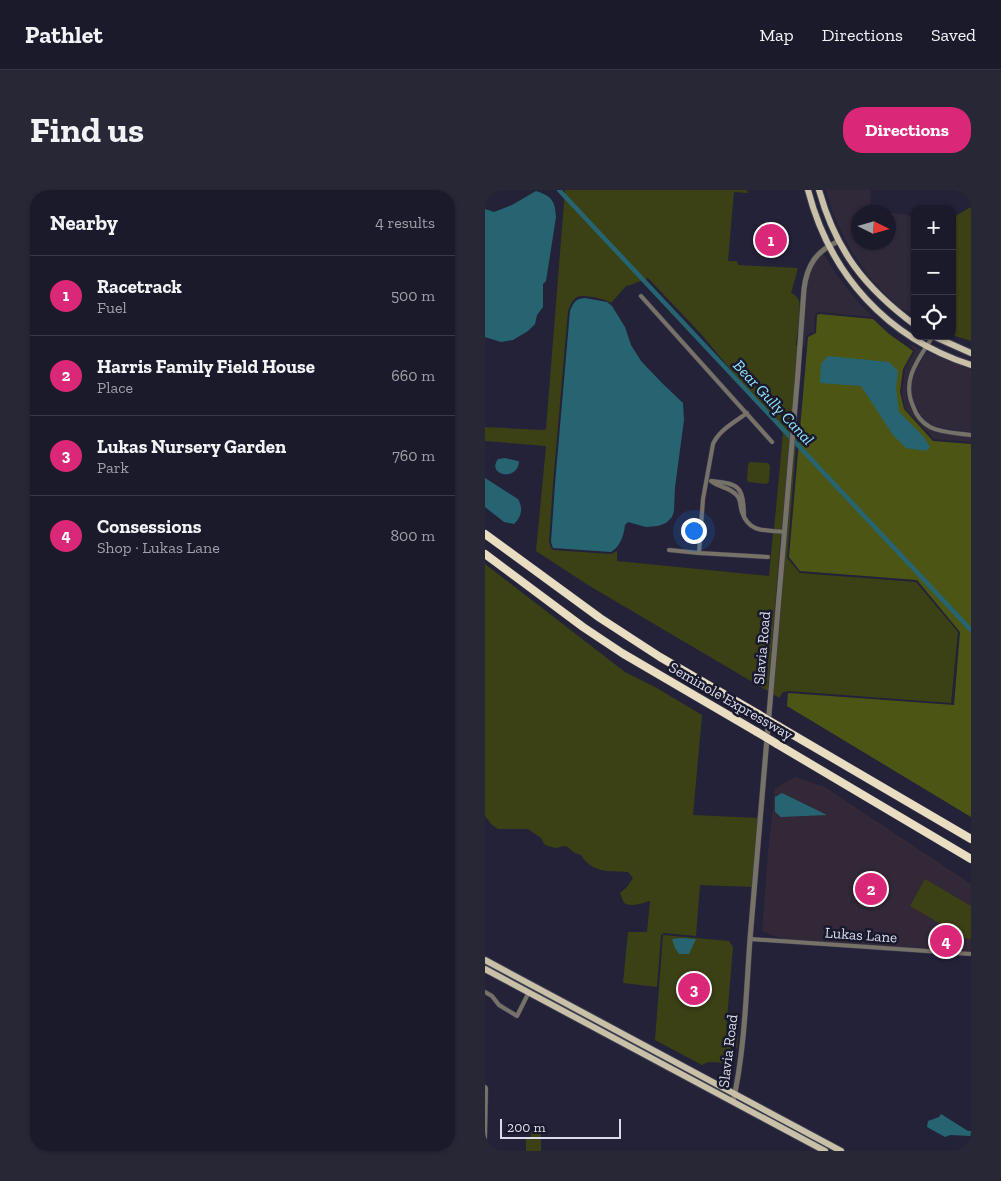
<!DOCTYPE html>
<html lang="en">
<head>
<meta charset="utf-8">
<style>
  body { margin:0; font-family:"Zilla Slab",serif; background:#272736; color:#f1f3f6 }
  .controls { position:absolute; right:15px; top:15px; display:grid; overflow:hidden; border-radius:10px; box-shadow:0 1px 4px #0004 }
  .controls button { width:45px; height:45px; display:grid; place-items:center; padding:0; border:0; border-bottom:1px solid #383847; background:#1a1a2a; color:#f1f3f6; font:25px sans-serif }
  .compass { position:absolute; left:366px; top:15px; width:45px; height:45px; border-radius:50%; background:#1a1a2a; box-shadow:0 1px 4px #0004; rotate:95deg }
  .scale { position:absolute; left:15px; bottom:12px; width:121px; box-sizing:border-box; padding-left:5px; border:2px solid #dbdceb; border-top:0; font-size:14px; line-height:18px; white-space:nowrap; color:#dbdceb; -webkit-text-stroke:4px #19192d; paint-order:stroke }
  .you { position:absolute; left:208px; top:340px; width:18px; height:18px; margin:-12px; border:4px solid #fff; border-radius:50%; background:#1a73e8; box-shadow:0 0 0 8px #1a73e833 }
  .badge { display:grid; place-items:center; width:32px; height:32px; border-radius:50%; background:#db2777; color:#fff; font-size:16px; font-weight:700 }
  .pin { position:absolute; translate:-50% -50%; border:2px solid #fff; box-shadow:0 1px 5px #0006 }
  .list { margin:0; padding:0; list-style:none }
  h2 { display:flex; justify-content:space-between; align-items:center; height:65px; margin:0; padding:0 20px; font-size:21px }
  h2 small { font-size:16px; font-weight:400; color:#9fa1a8 }
  .list li { display:grid; grid-template-columns:32px 1fr auto; gap:15px; align-items:center; box-sizing:border-box; height:80px; padding:0 20px; border-top:1px solid #383847 }
  .list b { display:block; font-size:19px; white-space:nowrap }
  .list p { margin:0; font-size:16px; white-space:nowrap; color:#9fa1a8 }
  .list em { font-size:16px; font-style:normal; color:#9fa1a8 }
  .icon { flex:none; width:28px; height:28px; fill:none; stroke:currentColor; stroke-width:2; stroke-linecap:round; stroke-linejoin:round }
  .map { position:relative; flex:none; width:486px; height:961px; overflow:hidden; border-radius:20px }
  header { display:flex; align-items:center; gap:30px; box-sizing:border-box; height:70px; padding:0 25px; background:#1a1a2a; border-bottom:1px solid #383847 }
  header strong { font-size:24px }
  nav { display:flex; gap:28px; margin-inline-start:auto; font-size:18px }
  .intro { display:flex; align-items:center; justify-content:space-between; box-sizing:border-box; height:120px; padding:0 30px }
  h1 { margin:0; font-size:35px }
  .button { padding:12px 22px; border-radius:20px; background:#db2777; color:#fff; font-size:18px; font-weight:700 }
  main { display:flex; gap:30px; padding:0 30px }
  aside { flex:1; background:#1a1a2a; border-radius:20px; box-shadow:0 1px 4px #0004 }
  .map>svg:first-child { display:block }
</style>
</head>
<body>
<header>
<strong>Pathlet</strong>
<nav><a>Map</a><a>Directions</a><a>Saved</a></nav>
</header>
<div class="intro"><h1>Find us</h1><a class="button">Directions</a></div>
<main>
<aside>
<h2>Nearby<small>4 results</small></h2>
<ul class="list">
<li><span class="badge">1</span><div><b>Racetrack</b><p>Fuel</p></div><em>500 m</em></li>
<li><span class="badge">2</span><div><b>Harris Family Field House</b><p>Place</p></div><em>660 m</em></li>
<li><span class="badge">3</span><div><b>Lukas Nursery Garden</b><p>Park</p></div><em>760 m</em></li>
<li><span class="badge">4</span><div><b>Consessions</b><p>Shop · Lukas Lane</p></div><em>800 m</em></li>
</ul>
</aside>
<div class="map">
<svg width="486" height="961" viewBox="0 0 486 961">
  <rect width="100%" height="100%" fill="#232238"/>
  <path fill="#2f2939" fill-rule="evenodd" d="M 341,0 L 386,0 L 385,21 L 420,24 L 430,29 L 430,125 L 415,118 L 401,105 L 384,87 L 367,62 L 356,41 L 347,21 ZM 403,22 L 403,52 L 373,52 L 373,22 Z
    M 338,63 L 351,84 L 373,112 L 388,127 L 333,122 L 330,125 L 329,143 L 325,143 L 321,146 L 320,157 L 317,156 L 321,99 L 323,86 L 327,76 Z
    M 427,155 L 437,160 L 423,185 L 421,193 L 421,203 L 423,211 L 433,230 L 444,238 L 455,242 L 486,247 L 486,252 L 449,249 L 420,219 L 417,202 L 420,179 L 430,161 L 426,157 Z
    M 441,162 L 486,180 L 486,242 L 456,238 L 446,235 L 437,228 L 427,210 L 426,202 L 426,193 L 428,186 Z"/>
  <path fill="#322837" d="M 311,587 L 340,597 L 486,694 L 486,764 L 305,752 L 277,741 L 283,662 L 290,598 Z"/>
  <path fill="#3b4115" d="M 80,0 L 262,0 L 263,3 L 249,2 L 243,71 L 252,71 L 253,75 L 313,78 L 306,103 C 309,104 313,107 314,111 C 316,117 312,147 311,155 L 313,155 L 311,182 L 297,339 L 289,339 L 298,243 L 217,145 L 163,88 L 143,96 L 142,95 L 126,113 C 120,109 99,104 92,107 C 87,110 85,116 83,121 L 68,294 L 64,352 L 66,358 L 68,360 L 126,364 L 132,361 L 132,371 L 284,386 L 288,343 L 296,344 L 283,501 L 103,395 L 51,361 L 61,256 L 0,251 L 0,237 L 59,240 L 61,239 Z
    M 486,17 L 486,151 L 467,145 L 467,28 Z
    M 310,242 L 312,243 L 302,368 L 315,383 L 431,392 L 473,442 L 466,513 L 304,501 L 298,502 L 294,508 L 288,504 Z
    M 265,272 L 283,273 L 285,276 L 284,291 L 282,294 L 264,292 L 262,290 L 263,274 Z
    M 0,374 L 140,482 L 170,497 L 217,525 L 208,625 L 273,628 L 267,697 L 215,695 L 211,746 L 179,743 L 176,745 L 172,797 L 138,793 L 143,742 L 162,742 L 165,711 L 164,711 C 156,714 147,717 139,713 L 135,703 L 142,697 L 148,688 L 143,682 C 123,681 107,683 96,665 L 90,663 L 81,656 L 70,658 L 60,655 L 56,648 L 43,639 L 13,639 L 7,635 L 0,626 Z
    M 440,689 L 486,716 L 486,747 L 484,750 L 425,716 Z
    M 178,745 L 244,751 L 248,757 L 241,841 L 243,843 L 253,843 L 252,858 L 248,858 L 247,873 L 223,872 L 217,875 L 170,850 Z
    M 46,942 L 56,942 L 56,961 L 41,961 L 41,948 L 46,948 Z"/>
  <path fill="#4d5514" d="M 334,124 L 388,129 L 404,144 L 428,161 L 418,179 L 415,202 L 419,219 L 448,251 L 486,254 L 486,627 L 302,516 L 303,503 L 469,515 L 475,442 L 432,390 L 315,381 L 304,367 L 323,147 L 331,143 L 332,125 Z"/>
  <path fill="#276472" d="M 51,1 C 67,6 70,11 71,27 L 61,91 L 58,94 L 58,117 L 52,125 L 50,134 L 43,141 L 28,150 L 16,152 L 0,147 L 0,19 L 9,22 L 27,15 Z
    M 100,108 L 122,112 L 127,116 L 140,137 L 146,155 L 156,171 L 177,193 L 198,213 L 199,230 L 190,297 L 189,321 L 187,327 L 181,333 L 173,336 L 161,337 L 143,332 L 140,335 C 139,345 135,357 126,362 L 68,358 L 66,352 L 70,294 L 85,121 C 89,112 90,109 100,108 Z
    M 343,166 L 404,172 L 413,181 L 411,198 L 414,222 L 438,246 L 445,257 L 441,261 L 421,258 L 408,245 L 376,196 L 335,193 L 336,174 Z
    M 20,268 L 33,271 L 34,272 C 32,292 1,285 13,269 Z
    M 0,288 L 33,309 C 38,317 37,327 29,334 L 19,332 L 0,317 Z
    M 297,603 L 342,625 L 296,627 L 290,622 L 290,607 Z
    M 196,748 L 211,749 L 204,764 L 194,764 L 190,758 L 187,749 Z
    M 456,924 L 483,941 L 486,941 L 486,946 L 465,945 L 460,947 L 442,937 L 443,931 L 454,927 Z"/>
  <g fill="none" stroke-linecap="round" stroke-linejoin="round">
    <path stroke="#276472" stroke-width="4.5" d="M 74,0 L 486,440"/>
    <defs>
      <path id="minor" d="M 156,106 L 287,252
        M 448,146 C 434,169 416,189 428,216 C 431,225 436,232 445,237 C 456,243 473,243 486,245
        M 226,291 C 234,298 247,297 253,307 C 256,311 255,317 257,322 C 264,343 280,340 299,342
        M 227,291 C 254,294 258,296 259,325
        M 184,360 L 214,363 L 283,367
        M 214,363 L 218,309 L 228,254 C 234,240 250,232 262,223
        M 265,749 L 486,764
        M 0,802 L 7,806 L 14,815 L 32,826 L 44,802
        M 0,897 L 1,898 L 0,948"/>
      <path id="tertiary" d="M 248,912 C 260,859 261,803 265,749 L 313,182 L 319,99 C 322,75 331,61 354,51"/>
      <path id="primary" d="M 323,0 C 345,85 402,148 486,175
        M 334,0 C 351,61 380,98 430,135
        M 448,146 L 486,163
        M 0,770 L 356,961
        M 0,779 L 340,961"/>
      <path id="motorway" d="M 0,344 L 115,428 L 175,467 L 273,524
        M 0,364 L 98,437 L 137,463 L 272,542
        M 293,536 L 486,649
        M 292,554 L 486,669"/>
    </defs>
    <use href="#minor" stroke="#3d3c51" stroke-width="5"/>
    <use href="#tertiary" stroke="#3d3c51" stroke-width="6"/>
    <use href="#primary" stroke="#3d3c51" stroke-width="8"/>
    <use href="#motorway" stroke="#3d3c51" stroke-width="9"/>
    <use href="#minor" stroke="#767267" stroke-width="4"/>
    <use href="#tertiary" stroke="#767267" stroke-width="5"/>
    <use href="#primary" stroke="#c9c0a8" stroke-width="6"/>
    <use href="#motorway" stroke="#eadec2" stroke-width="8"/>
    <defs>
      <path id="motorway-bridge" d="M 273,524 L 293,536
        M 272,542 L 292,554"/>
    </defs>
    <use href="#motorway-bridge" stroke="#3d3c51" stroke-width="9" stroke-linecap="butt"/>
    <use href="#motorway-bridge" stroke="#eadec2" stroke-width="8"/>
  </g>
  <g text-anchor="middle" stroke-width="5" stroke-linejoin="round" paint-order="stroke">
    <g font-size="15" fill="#dbdceb" stroke="#19192d">
      <text transform="translate(277 458) rotate(-85)" y="5">Slavia Road</text>
      <text transform="translate(246 511) rotate(30)" y="5">Seminole Expressway</text>
      <text transform="translate(376 745) rotate(4)" y="5">Lukas Lane</text>
      <text transform="translate(243 861) rotate(-83)" y="5">Slavia Road</text>
    </g>
    <g font-size="16" font-style="italic" fill="#92e3f8" stroke="#19192d">
      <text transform="translate(289 212) rotate(47)" y="6">Bear Gully Canal</text>
    </g>
  </g>
</svg>
<div class="controls">
<button>+</button>
<button>−</button>
<button><svg class="icon" aria-label="locate" viewBox="0 0 24 24"><circle cx="12" cy="12" r="6"/><path d="M12 2v4M12 18v4M2 12h4M18 12h4"/></svg></button>
</div>
<svg class="compass" viewBox="-18 -18 36 36"><path d="M0-13l5 13h-10z" fill="#e53935"/><path d="M0 13l5-13h-10z" fill="#9fa1a8"/></svg>
<div class="scale">200 m</div>
<div class="you"></div>
<div class="pin badge" style="left:286px;top:50px">1</div>
<div class="pin badge" style="left:386px;top:699px">2</div>
<div class="pin badge" style="left:209px;top:799px">3</div>
<div class="pin badge" style="left:461px;top:751px">4</div>
</div>
</main>
</body>
</html>
